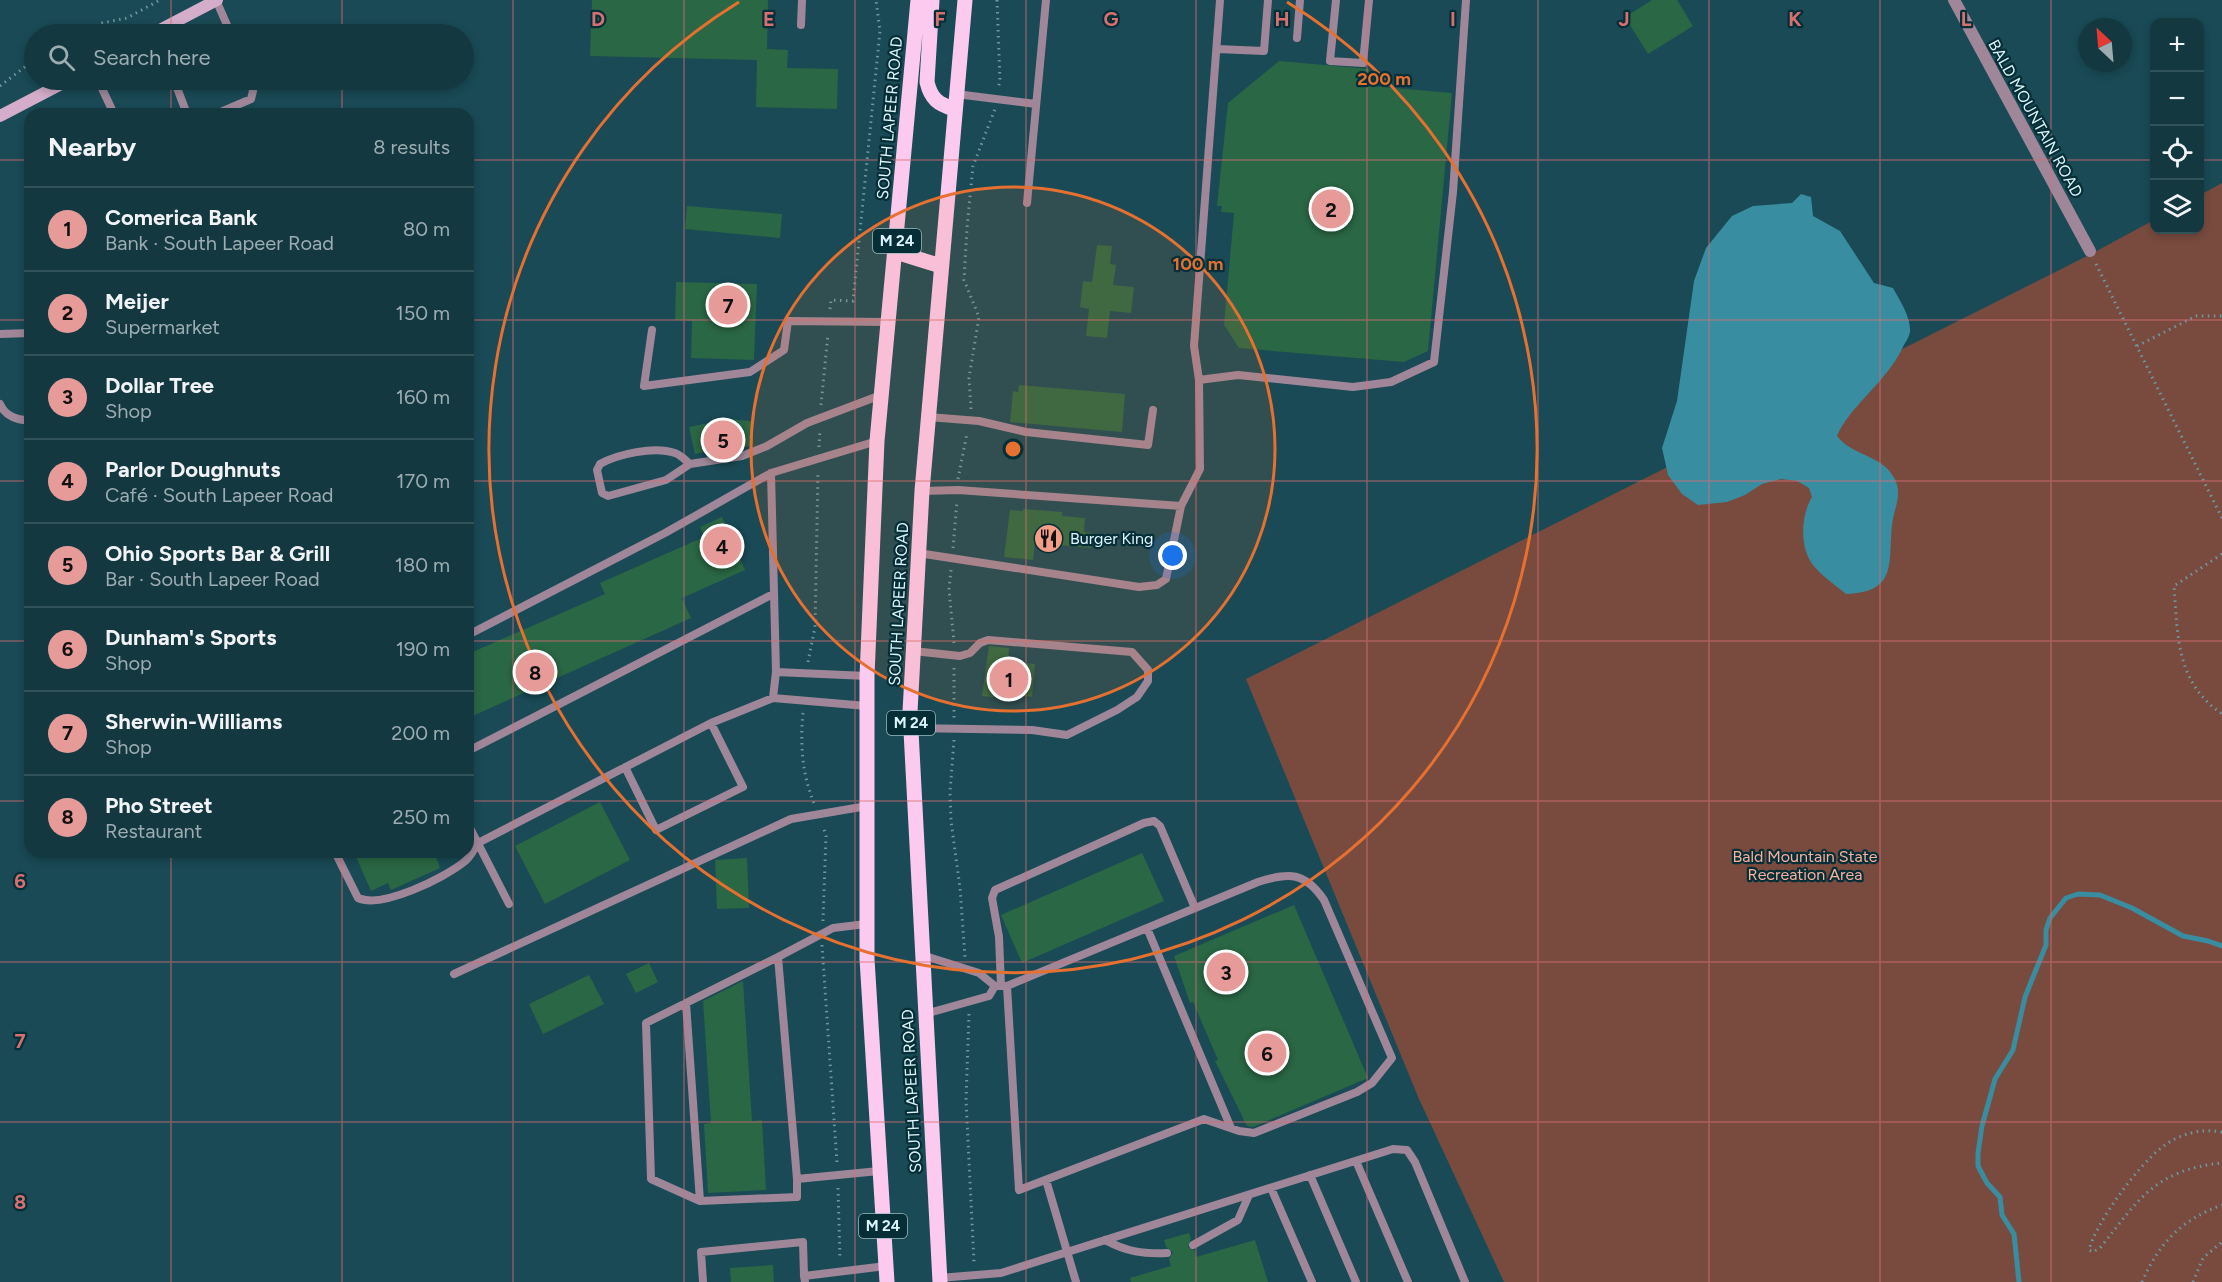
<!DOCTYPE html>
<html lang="en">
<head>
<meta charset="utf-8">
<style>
  body { margin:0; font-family:Figtree,sans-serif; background:#20434b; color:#f1f3f6 }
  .controls { position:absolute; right:18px; top:18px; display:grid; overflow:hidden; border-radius:12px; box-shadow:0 3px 9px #0003 }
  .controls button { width:54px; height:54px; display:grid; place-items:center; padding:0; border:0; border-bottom:2px solid #325259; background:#133840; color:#f1f3f6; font:30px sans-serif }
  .compass { position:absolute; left:2078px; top:18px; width:54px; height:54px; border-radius:50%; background:#133840; box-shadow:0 3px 9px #0003; rotate:334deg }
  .you { position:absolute; left:1173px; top:556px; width:21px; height:21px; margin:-15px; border:4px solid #fff; border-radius:50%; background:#1a73e8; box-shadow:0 0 0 9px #1a73e833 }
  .badge { display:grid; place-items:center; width:39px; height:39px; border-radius:50%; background:#e69b98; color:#111; font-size:20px; font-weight:700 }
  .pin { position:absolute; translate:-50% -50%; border:3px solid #fff; box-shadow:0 2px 6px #0006 }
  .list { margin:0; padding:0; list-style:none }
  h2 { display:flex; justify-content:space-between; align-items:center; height:78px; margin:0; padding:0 24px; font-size:26px }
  h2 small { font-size:20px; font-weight:400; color:#9dacb1 }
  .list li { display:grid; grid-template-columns:39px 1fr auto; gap:18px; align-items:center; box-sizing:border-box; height:84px; padding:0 24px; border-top:2px solid #325259 }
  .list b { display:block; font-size:22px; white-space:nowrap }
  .list p { margin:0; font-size:20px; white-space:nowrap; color:#9dacb1 }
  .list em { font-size:20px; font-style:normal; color:#9dacb1 }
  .icon { flex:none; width:33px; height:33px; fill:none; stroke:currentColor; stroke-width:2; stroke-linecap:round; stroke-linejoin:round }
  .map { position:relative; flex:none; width:2222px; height:1282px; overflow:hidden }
  .search { position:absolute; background:#133840; box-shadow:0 3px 9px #0003; left:24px; top:24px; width:450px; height:66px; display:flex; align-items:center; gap:15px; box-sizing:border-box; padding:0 21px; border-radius:33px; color:#9dacb1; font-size:22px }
  .panel { position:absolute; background:#133840; box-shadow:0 3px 9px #0003; left:24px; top:108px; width:450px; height:750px; border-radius:18px }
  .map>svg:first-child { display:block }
</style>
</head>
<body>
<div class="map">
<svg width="2222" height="1282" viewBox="0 0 2222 1282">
  <rect width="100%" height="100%" fill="#194a55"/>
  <path fill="#794b3f" d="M 2222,183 L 2222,1282 L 1504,1282 L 1419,1099 L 1246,679 L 2089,255 L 2154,220 L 2154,230 L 2200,230 L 2200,195 Z"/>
  <path fill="#398da1" d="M 1801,194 L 1811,197 L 1813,216 L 1840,231 L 1874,283 L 1893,288 C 1900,301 1911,317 1910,332 C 1909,338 1904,344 1902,349 C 1886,382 1849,407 1837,436 C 1851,455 1881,455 1893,476 C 1904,493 1894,507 1892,525 C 1888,563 1898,592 1846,594 C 1835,585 1822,576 1813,565 C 1799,547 1801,515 1812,497 L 1809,488 L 1797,481 L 1781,479 L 1762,484 L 1745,495 L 1727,502 L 1698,505 L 1682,494 L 1668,475 L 1662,448 L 1677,401 L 1694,281 L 1706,248 L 1732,216 L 1753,206 L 1792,203 Z"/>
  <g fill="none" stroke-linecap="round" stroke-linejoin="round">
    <path stroke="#398da1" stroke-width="5" d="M 2019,1282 L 2014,1234 L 2002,1215 L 2000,1197 L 1987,1183 L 1978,1166 L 1978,1153 L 1982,1126 L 1995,1079 L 2013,1050 L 2025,997 L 2046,945 L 2046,930 L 2050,918 L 2066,898 L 2078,894 L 2100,895 L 2132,908 L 2183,936 L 2208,941 L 2222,946"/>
  </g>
  <path fill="#2a6744" d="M 592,0 L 768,0 L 767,49 L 788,50 L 787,68 L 838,69 L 837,109 L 756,107 L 757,60 L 590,56 Z
    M 1652,0 L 1677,0 L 1693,26 L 1648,54 L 1625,17 Z
    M 1279,61 L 1369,69 L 1369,72 L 1372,73 L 1371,86 L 1452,93 L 1428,351 L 1404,362 L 1239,348 L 1224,325 L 1234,213 L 1221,212 L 1222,206 L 1217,206 L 1228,103 Z
    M 687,206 L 782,214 L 780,238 L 685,229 Z
    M 1097,245 L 1112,246 L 1110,264 L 1116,265 L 1113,285 L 1134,287 L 1131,313 L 1110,311 L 1107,338 L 1086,336 L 1089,309 L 1080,307 L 1083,281 L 1092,282 Z
    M 676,282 L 757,284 L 754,360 L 691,358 L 692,321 L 675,320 Z
    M 1019,385 L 1125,394 L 1122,432 L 1010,422 L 1013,391 L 1018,392 Z
    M 729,419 L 751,421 L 753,445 L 727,452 L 727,447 L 695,454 L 689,427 Z
    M 1023,509 L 1062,512 L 1062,516 L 1085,518 L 1084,532 L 1092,533 L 1091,548 L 1035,543 L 1033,560 L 1004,557 L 1010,510 L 1023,511 Z
    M 722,517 L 745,570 L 682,598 L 691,618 L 468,718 L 468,654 L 605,594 L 600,583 L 704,537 L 700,527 Z
    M 989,646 L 1009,648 L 1008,662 L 1035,664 L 1032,697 L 1001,694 L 1001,698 L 982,696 Z
    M 600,802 L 630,860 L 545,904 L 515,846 Z
    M 354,852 L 434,852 L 440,868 L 391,890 L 388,883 L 371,891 Z
    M 1142,853 L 1164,901 L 1022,963 L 1001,915 Z
    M 747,858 L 749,908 L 717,909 L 715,860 Z
    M 1294,905 L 1368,1078 L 1253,1127 L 1247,1126 L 1215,1061 L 1218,1060 L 1193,1002 L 1190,1003 L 1174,956 Z
    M 649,963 L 658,982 L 636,993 L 626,974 Z
    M 589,975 L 604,1004 L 543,1034 L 529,1004 Z
    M 743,981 L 752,1121 L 762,1120 L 766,1190 L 708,1193 L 704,1124 L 711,1123 L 703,1001 Z
    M 1189,1233 L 1191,1239 L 1188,1247 L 1195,1251 L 1196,1257 L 1255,1240 L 1268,1282 L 1131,1282 L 1130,1278 L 1171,1266 L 1169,1259 L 1173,1252 L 1166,1247 L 1164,1240 Z
    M 773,1265 L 774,1282 L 731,1282 L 730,1268 Z"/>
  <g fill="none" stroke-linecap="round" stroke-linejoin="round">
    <path stroke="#7197a0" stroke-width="3" stroke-dasharray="1.5 4.5" stroke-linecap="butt" d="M 997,0 L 1000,81 L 998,88
      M 80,34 L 102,23 L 127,18 L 160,0
      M 0,86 L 34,60
      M 2096,264 L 2222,518
      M 830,309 L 831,300 L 853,301 L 880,31 L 876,0
      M 2137,346 L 2196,316 L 2222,316
      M 821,405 L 828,334
      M 971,409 L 969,378 L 979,317 L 964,280 L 967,228 L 973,166 L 995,109
      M 819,447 L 820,429
      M 958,479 L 967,433
      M 953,548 L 957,501
      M 2222,554 L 2174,586 C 2178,638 2176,682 2222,714
      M 951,570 L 949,589 L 954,643
      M 808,662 L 815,627 L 818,471
      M 954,668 L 954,718
      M 803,713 C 800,744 802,774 814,803
      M 954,740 L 950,792 L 951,821 L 960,888 L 965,957
      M 823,921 L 826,836 L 823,826
      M 822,945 L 837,1163
      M 969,1014 L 966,1100 L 974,1262
      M 2222,1132 C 2201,1128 2178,1134 2161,1148 C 2138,1166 2096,1222 2089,1250 L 2093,1252 L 2100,1248 C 2139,1199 2155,1170 2222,1163
      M 838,1188 L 840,1259
      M 2142,1282 C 2159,1243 2181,1220 2222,1205
      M 2193,1282 L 2203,1258 L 2222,1242"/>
    <path stroke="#9f8799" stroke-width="8" d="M 216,0 L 231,34
      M 1220,0 L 1194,346 L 1199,380 L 1238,375 L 1353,387 L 1391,382 L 1434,362 L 1453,192 L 1466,0
      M 1336,0 L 1330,61 L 1363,63 L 1369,0
      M 801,25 L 802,0
      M 1297,38 L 1300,0
      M 1217,49 L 1264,51 L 1268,0
      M 98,80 L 114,114
      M 174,80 L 187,114
      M 956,94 L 1036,104
      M 216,114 L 251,99 L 253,91 L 250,80
      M 1027,203 L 1046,0
      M 652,330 L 644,386 L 750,372 L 784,350 L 788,321 L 887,322
      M 0,334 L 30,333
      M 0,404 C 5,416 18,421 30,420
      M 928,417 L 979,421 L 1026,432 L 1148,445 L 1153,410
      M 690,464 C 685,460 681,455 675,453 C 654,446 618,454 600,464 L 597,470 L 602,493 L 608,496 L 666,480 L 690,464 L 742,456 L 767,446 L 807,423 L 881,395
      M 922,491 L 958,490 L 1181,506
      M 918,553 L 1139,587 L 1157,585 L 1166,579 L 1181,506 L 1200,469 L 1199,380
      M 468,635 L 665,533 L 771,473 L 877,441
      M 776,672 L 867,676
      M 773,698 L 867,706
      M 911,728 L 1032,730 L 1067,735 L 1117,710 L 1137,697 L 1148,681 L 1148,670 L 1132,652 L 988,640 L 980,643 L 970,653 L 960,656 L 913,651
      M 468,751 L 773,594
      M 625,767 L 656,830 L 743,787 L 711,723
      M 468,824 L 509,904
      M 335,852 L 358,898 C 382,909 444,878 464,862 C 470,858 474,849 478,843 L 711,723 L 773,698 L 776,672 L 771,473
      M 866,924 L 833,928 L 778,957 L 797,1179 L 879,1171
      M 1147,928 L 1231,1128
      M 922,955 L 979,973 L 995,986 L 1007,986 L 1258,882 C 1289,872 1305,872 1324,900 L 1392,1058 L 1372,1083 L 1357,1092 L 1254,1133 L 1239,1131 L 1204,1119 L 1019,1190 L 1007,986
      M 778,957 L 646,1023 L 651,1179 L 700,1201 L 797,1197 L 797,1179
      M 454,974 L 791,819 L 867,806
      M 1001,986 L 999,937 L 992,898 L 995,890 L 1144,823 L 1154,821 L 1160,826 L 1195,908
      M 686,1003 L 700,1201
      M 925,1014 L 989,996 L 995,986
      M 1356,1161 L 1408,1282
      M 1310,1175 L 1356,1282
      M 1046,1180 L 1076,1282
      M 1271,1188 L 1312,1282
      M 1105,1240 C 1127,1252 1143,1254 1167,1253
      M 1193,1245 L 1238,1220 L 1249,1195
      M 939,1278 L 1001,1273 L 1393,1149 L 1407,1150 L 1415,1162 L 1465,1282
      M 703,1282 L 701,1252 L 803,1242 L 804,1276
      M 805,1282 L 804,1276 L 886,1266"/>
    <path stroke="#9f8799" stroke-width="12" d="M 1954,0 L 2090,251"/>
    <path stroke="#d3adc9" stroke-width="12" d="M 152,34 L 217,0
      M 0,116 L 69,80"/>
    <path stroke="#fbcaee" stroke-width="15" d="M 932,0 L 927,82 C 931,99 938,104 954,109
      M 896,252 L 941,266
      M 887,1282 L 867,959 L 867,676 L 877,441 L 918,0
      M 940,1282 L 910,712 L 922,491 L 965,0"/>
  </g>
  <path fill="none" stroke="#d87072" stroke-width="1.5" stroke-opacity="0.55" d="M 171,0 L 171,34M 342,0 L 342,34M 513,0 L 513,1282M 684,0 L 684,1282M 855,0 L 855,1282M 1026,0 L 1026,1282M 1196,0 L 1196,1282M 1367,0 L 1367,1282M 1538,0 L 1538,1282M 1709,0 L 1709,1282M 1880,0 L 1880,1282M 2051,0 L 2051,1282M 171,80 L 171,114M 342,80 L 342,114M 0,160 L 30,160M 468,160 L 2154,160M 2200,160 L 2222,160M 0,320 L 30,320M 468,320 L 2222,320M 0,481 L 30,481M 468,481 L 2222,481M 0,641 L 30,641M 468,641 L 2222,641M 0,801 L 30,801M 468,801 L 2222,801M 171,852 L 171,1282M 342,852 L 342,1282M 0,962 L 2222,962M 0,1122 L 2222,1122"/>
  <circle cx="1013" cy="449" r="262" fill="#e67030" fill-opacity=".12"/>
  <g fill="none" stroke="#e67030" stroke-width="3">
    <circle cx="1013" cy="449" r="262"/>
    <path d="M1287 2A524 524 0 1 1 739 2"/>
  </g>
  <defs>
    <symbol id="restaurant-disc" viewBox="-11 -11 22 22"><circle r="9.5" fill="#f49e87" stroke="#052e37"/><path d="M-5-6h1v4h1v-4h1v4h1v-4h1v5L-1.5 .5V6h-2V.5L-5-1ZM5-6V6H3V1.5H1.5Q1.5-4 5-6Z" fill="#111"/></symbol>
  </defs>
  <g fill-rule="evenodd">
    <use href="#restaurant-disc" x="1032" y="522" width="33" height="33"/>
  </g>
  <g text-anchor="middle" stroke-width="4.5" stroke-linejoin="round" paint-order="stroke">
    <g fill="#052e37" stroke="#9cb9c1" stroke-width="1.5">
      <rect x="873" y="229" width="48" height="24" rx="4.5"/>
      <rect x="887" y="711" width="48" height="24" rx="4.5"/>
      <rect x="859" y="1214" width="48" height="24" rx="4.5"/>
    </g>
    <g font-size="15" font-weight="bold" fill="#ddf5fc">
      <text x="897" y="246">M 24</text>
      <text x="911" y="728">M 24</text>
      <text x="883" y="1231">M 24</text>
    </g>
    <g font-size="16" fill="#ddf5fc" stroke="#052e37">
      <text transform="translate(889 118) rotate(-85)" y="6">SOUTH LAPEER ROAD</text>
      <text transform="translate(2036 118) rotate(61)" y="6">BALD MOUNTAIN ROAD</text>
      <text transform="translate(898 604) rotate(-87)" y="6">SOUTH LAPEER ROAD</text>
      <text transform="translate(911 1091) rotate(-93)" y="6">SOUTH LAPEER ROAD</text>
    </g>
    <g font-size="16" fill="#ddf5fc" stroke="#052e37" text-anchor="start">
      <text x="1070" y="544">Burger King</text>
    </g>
    <g font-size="16" fill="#fbb09c" stroke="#052e37">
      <text x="1805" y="862">Bald Mountain State<tspan x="1805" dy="18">Recreation Area</tspan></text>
    </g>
  </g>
  <g font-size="20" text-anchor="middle" font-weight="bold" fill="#d87072" stroke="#052e37" stroke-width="4.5" stroke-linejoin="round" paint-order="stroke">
    <text x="598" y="26">D</text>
    <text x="769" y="26">E</text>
    <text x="940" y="26">F</text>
    <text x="1111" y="26">G</text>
    <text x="1282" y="26">H</text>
    <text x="1453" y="26">I</text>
    <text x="1624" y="26">J</text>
    <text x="1795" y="26">K</text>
    <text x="1966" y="26">L</text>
    <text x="20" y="888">6</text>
    <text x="20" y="1048">7</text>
    <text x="20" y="1209">8</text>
  </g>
  <circle cx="1013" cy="449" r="9" fill="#e67030" stroke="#052e37" stroke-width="3"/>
  <g font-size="18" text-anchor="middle" font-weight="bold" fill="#e67030" stroke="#052e37" stroke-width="4.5" stroke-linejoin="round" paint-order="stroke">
    <text x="1384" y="85">200 m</text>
    <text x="1198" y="270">100 m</text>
  </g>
</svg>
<div class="controls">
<button>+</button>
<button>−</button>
<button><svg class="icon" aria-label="locate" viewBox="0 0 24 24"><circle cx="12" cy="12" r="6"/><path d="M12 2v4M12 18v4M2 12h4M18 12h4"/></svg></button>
<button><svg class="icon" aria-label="layers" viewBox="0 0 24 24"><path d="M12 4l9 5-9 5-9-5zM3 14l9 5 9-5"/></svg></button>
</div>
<svg class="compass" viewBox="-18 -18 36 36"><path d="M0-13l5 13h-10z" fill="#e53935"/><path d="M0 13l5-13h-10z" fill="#9dacb1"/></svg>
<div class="you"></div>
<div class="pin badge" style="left:1009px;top:679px">1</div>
<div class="pin badge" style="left:1331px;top:209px">2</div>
<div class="pin badge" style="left:1226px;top:972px">3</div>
<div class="pin badge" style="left:722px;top:546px">4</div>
<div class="pin badge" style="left:723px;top:440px">5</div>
<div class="pin badge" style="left:1267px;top:1053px">6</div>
<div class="pin badge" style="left:728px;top:305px">7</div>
<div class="pin badge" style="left:535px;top:672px">8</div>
<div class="search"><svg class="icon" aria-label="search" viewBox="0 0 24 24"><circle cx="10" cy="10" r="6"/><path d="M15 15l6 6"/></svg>Search here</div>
<section class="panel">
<h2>Nearby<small>8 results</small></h2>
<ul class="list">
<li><span class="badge">1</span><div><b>Comerica Bank</b><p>Bank · South Lapeer Road</p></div><em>80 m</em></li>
<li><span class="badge">2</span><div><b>Meijer</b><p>Supermarket</p></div><em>150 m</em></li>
<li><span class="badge">3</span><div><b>Dollar Tree</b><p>Shop</p></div><em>160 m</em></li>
<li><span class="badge">4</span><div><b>Parlor Doughnuts</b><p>Café · South Lapeer Road</p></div><em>170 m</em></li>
<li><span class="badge">5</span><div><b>Ohio Sports Bar &amp; Grill</b><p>Bar · South Lapeer Road</p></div><em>180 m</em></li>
<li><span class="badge">6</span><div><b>Dunham's Sports</b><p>Shop</p></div><em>190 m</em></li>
<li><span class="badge">7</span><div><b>Sherwin-Williams</b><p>Shop</p></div><em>200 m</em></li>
<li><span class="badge">8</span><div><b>Pho Street</b><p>Restaurant</p></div><em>250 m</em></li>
</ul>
</section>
</div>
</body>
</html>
